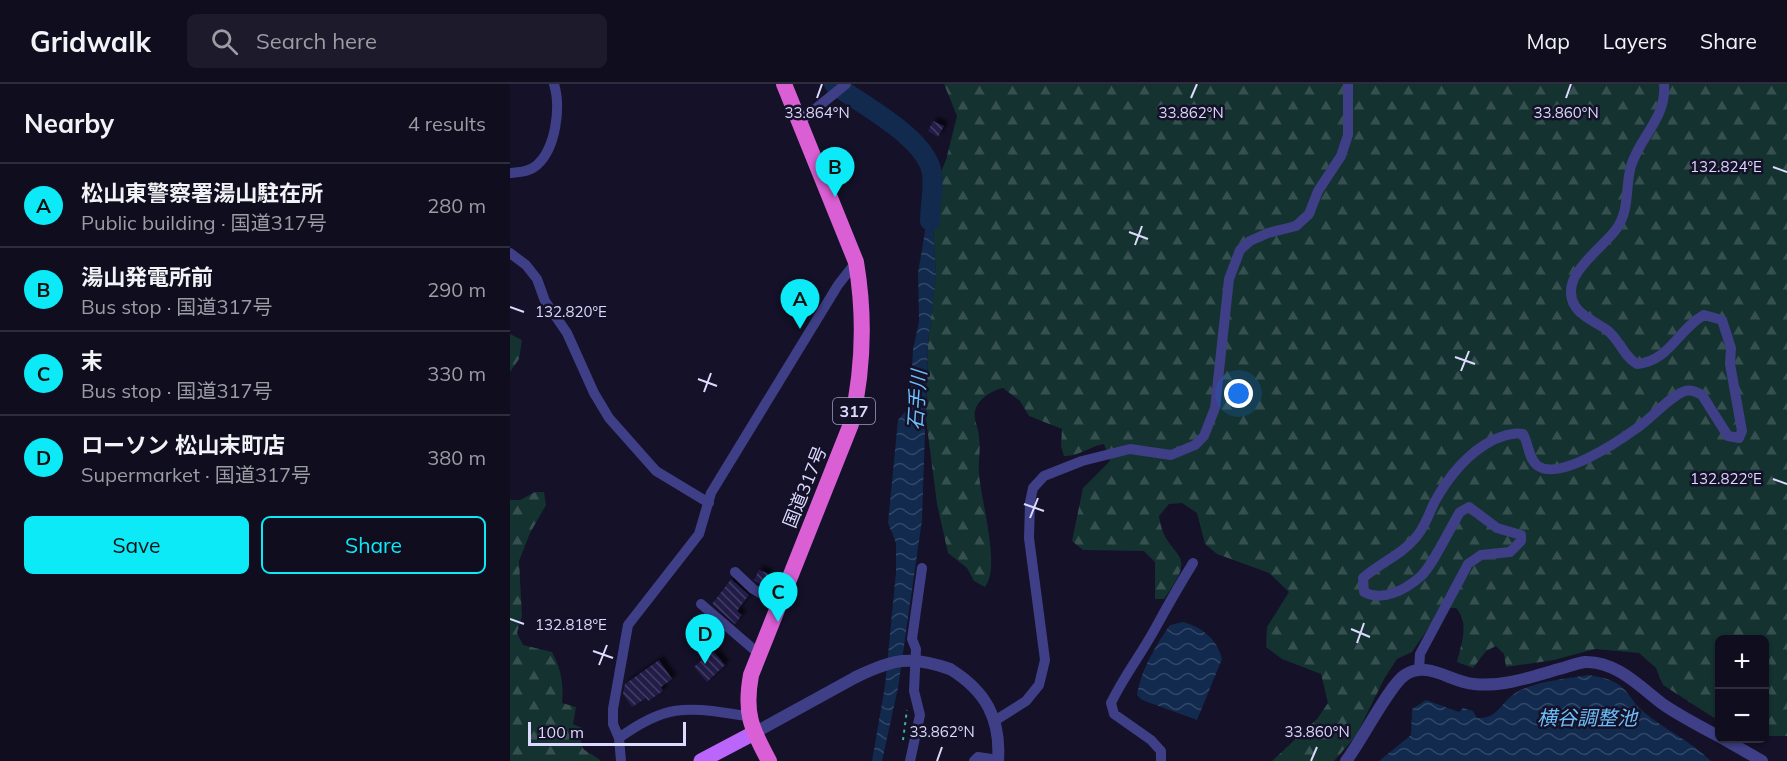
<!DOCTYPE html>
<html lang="en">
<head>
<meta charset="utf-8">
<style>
  body { margin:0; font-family:Mulish,"Noto Sans JP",sans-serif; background:#1d1b2b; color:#f1f3f6 }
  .controls { position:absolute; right:18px; bottom:18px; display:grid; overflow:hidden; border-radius:9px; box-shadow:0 2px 4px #0004 }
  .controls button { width:54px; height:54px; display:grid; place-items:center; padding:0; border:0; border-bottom:2px solid #2f2d3c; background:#0f0d1e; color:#f1f3f6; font:30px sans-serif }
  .scale { position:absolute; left:18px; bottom:15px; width:158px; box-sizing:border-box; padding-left:6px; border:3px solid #dcdafe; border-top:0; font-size:16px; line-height:21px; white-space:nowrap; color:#dcdafe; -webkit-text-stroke:4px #141128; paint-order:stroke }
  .you { position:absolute; left:729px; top:310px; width:21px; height:21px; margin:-15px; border:4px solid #fff; border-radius:50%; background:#1a73e8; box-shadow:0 0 0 9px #1a73e833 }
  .badge { display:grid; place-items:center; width:39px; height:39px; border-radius:50%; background:#0deaf7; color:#111; font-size:20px; font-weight:700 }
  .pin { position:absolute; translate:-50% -50px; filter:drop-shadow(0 2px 3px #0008) }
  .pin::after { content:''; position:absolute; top:32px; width:21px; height:18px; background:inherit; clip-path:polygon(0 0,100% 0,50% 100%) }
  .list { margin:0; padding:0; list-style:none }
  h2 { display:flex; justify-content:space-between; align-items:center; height:78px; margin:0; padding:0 24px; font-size:26px }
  h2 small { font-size:20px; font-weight:400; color:#9b9ca4 }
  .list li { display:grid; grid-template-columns:39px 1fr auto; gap:18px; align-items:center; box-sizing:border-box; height:84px; padding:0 24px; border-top:2px solid #2f2d3c }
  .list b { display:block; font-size:22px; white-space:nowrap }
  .list p { margin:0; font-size:20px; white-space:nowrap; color:#9b9ca4 }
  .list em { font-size:20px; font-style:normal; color:#9b9ca4 }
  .actions { display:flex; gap:12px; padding:18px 24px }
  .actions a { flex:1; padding:14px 0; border:2px solid #0deaf7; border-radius:9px; text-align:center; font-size:21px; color:#0deaf7 }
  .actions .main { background:#0deaf7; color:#111 }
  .icon { flex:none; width:33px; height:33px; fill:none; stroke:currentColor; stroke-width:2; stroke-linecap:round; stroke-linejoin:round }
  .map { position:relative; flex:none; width:1277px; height:677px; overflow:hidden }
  header { display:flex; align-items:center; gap:36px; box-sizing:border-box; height:84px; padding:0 30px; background:#0f0d1e; border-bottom:2px solid #2f2d3c }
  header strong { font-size:28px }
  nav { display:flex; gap:33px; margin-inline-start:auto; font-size:21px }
  .search { width:420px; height:54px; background:#1d1b2b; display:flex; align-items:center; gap:15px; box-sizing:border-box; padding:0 21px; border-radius:9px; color:#9b9ca4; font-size:22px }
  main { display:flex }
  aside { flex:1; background:#0f0d1e }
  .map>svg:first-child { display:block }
</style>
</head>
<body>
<header>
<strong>Gridwalk</strong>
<div class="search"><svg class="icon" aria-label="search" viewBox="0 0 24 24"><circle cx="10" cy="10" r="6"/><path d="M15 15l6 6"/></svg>Search here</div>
<nav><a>Map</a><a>Layers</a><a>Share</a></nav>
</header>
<main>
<aside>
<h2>Nearby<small>4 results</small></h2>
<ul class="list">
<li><span class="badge">A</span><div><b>松山東警察署湯山駐在所</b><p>Public building · 国道317号</p></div><em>280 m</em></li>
<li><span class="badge">B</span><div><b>湯山発電所前</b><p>Bus stop · 国道317号</p></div><em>290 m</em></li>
<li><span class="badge">C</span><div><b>末</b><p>Bus stop · 国道317号</p></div><em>330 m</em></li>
<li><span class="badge">D</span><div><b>ローソン 松山末町店</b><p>Supermarket · 国道317号</p></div><em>380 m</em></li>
</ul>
<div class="actions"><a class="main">Save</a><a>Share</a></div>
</aside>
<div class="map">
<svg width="1277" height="677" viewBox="0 0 1277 677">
  <defs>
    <pattern id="forest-firs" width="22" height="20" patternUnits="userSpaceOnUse" patternTransform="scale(1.5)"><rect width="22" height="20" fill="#143230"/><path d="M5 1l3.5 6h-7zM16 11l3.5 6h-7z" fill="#364f4f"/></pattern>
    <pattern id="water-waves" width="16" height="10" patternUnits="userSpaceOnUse" patternTransform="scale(1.5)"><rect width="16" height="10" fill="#112a4d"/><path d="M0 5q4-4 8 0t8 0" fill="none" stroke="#334868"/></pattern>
    <pattern id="building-back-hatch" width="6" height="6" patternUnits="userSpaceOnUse" patternTransform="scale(1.5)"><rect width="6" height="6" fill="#241e49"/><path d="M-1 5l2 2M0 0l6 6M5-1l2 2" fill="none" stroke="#433e64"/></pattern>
    <filter id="shadow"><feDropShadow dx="4.5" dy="-4.5" stdDeviation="1.5" flood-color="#0009"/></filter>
  </defs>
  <rect width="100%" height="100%" fill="#141128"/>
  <path fill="url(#forest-firs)" d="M 434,0 L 1277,0 L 1277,652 L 1255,652 L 1254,556 L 1210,556 L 1209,637 L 1153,601 L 1146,584 L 1129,569 L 1085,565 L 1044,576 L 996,583 L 994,570 L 986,562 L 976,567 L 963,584 L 947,578 C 951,561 960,538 946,524 L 932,524 L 902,568 L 887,575 L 874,595 L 846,652 L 824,677 L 762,677 L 807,635 L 818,619 L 811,590 L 772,575 L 756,563 L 757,543 L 779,508 L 759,489 L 707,470 L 695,460 L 687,429 L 672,419 L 659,420 L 649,432 C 655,478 693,462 654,515 L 645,515 L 645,478 L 634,467 L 573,466 L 562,457 L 573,404 L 600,377 L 594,360 C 580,362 568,373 554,372 L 551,362 L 552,345 L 519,332 L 510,317 L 493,304 C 479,307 462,319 465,335 C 466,341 469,347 469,353 C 471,365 468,378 469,390 C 471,416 491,484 475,503 L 464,497 L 457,484 L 438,469 L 427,420 L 416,335 L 418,260 L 426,189 L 421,111 L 436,76 L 447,32 Z
    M 0,250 L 12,256 L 9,275 L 0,288 Z
    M 25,408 L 34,408 L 36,421 L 20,449 L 9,477 L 12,532 L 7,549 L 13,561 L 42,568 C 51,585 54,600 52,619 L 66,623 L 63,640 L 72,644 C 69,673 76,663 91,677 L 0,677 L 0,416 L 10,416 Z"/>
  <path fill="url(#water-waves)" d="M 421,111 L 426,189 L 418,260 L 412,436 L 388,604 L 372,677 L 362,677 L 375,602 L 386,488 L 386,459 L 378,439 L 388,336 L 400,322 L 403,265 L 409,238 L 408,189 Z
    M 673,538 C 692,543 707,555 712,575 L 687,636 L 632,616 L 627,611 C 631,586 646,561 660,541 Z
    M 1079,591 C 1088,593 1098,594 1106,599 C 1119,606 1122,619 1134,628 C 1155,646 1181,657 1201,677 L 869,677 L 901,651 L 902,625 L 916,616 L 949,628 L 953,624 L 963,627 L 967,634 C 989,635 990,618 1007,608 C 1023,598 1060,594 1079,591 Z"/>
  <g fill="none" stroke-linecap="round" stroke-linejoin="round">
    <path stroke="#112a4d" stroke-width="20" d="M 324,0 C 350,20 418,54 422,90 C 424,104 420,122 420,137"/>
  </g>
  <path fill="url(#building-back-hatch)" filter="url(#shadow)" d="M 423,37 L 434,42 L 428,53 L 418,47 Z
    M 249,486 L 259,490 L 253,502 L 244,496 Z
    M 221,495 L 239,511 L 227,527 L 232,531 L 225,540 L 202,520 Z
    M 202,566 L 215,581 L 197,598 L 184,583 Z
    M 149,576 L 162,595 L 151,603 L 153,607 L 138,617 L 136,614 L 122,623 L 113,610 L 115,600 Z"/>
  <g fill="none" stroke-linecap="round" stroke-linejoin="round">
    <path stroke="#35b7a9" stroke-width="2" stroke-dasharray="3 4.5" stroke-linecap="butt" d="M 393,656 L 397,626"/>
    <path stroke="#3e3f86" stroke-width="10" d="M 288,39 L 336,0
      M 0,89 C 10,88 19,88 27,81 C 46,64 51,23 44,0
      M 0,169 L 16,181 L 27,195 L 35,217 L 57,249 L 84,309 L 99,334 L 146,387 L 199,419
      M 225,488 L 243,505 L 269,520
      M 191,520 L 249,570
      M 909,586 L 910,570 L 958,480 L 971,471 L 1000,468 L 1011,457 L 1011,451 L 987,444 L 959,423 L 950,428 C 940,444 922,483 910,493 C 895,506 872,518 854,508 L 853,494 C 871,478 892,471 907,452 C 915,442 919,430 924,419 C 938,393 956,370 983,356 C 992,352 1003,348 1013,350 C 1019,360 1018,375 1028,382 C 1050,397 1109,357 1127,344 C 1141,335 1160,312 1175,307 C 1181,305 1187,308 1192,311 L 1218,352 L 1229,354 L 1232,347 L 1220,280 L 1221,264 L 1212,236 L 1194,231 C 1168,245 1160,277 1127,280 C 1113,272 1110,256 1097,246 C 1087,239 1072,233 1065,222 C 1047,192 1093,165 1107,144 C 1120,125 1115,103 1121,82 C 1130,52 1157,34 1154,0
      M 486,636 L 516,617 L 529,601 L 535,576 L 519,454 L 520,418 L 523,404 L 534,392 L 572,377 L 620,365 L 661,371 L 685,361 L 694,352 L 705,324 L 719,195 L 730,166 L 740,157 L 758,149 L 786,142 L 799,130 L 808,107 L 831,72 L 838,51 L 838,0
      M 109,654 C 160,617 179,624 238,632
      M 111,677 L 109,654 L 103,640 L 103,625 L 118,541 L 189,450 L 201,409 L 328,201 L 346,178
      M 400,677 L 410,631 L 404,607 L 406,565 L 402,555 L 412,484
      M 464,677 L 468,673 L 488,676
      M 651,677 L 651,667 L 641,656 L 604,630 L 601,619 C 614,592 632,569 646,543 C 658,521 670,500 683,479"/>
    <path stroke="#3e3f86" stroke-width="12" d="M 440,585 C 476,607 491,635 488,677
      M 244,649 L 346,593
      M 1212,654 L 1252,677
      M 836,677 C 851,658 880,600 895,591 C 918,576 940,598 964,600 C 993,603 1021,593 1049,585 C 1057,583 1067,579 1075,578 C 1107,577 1131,604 1154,621 C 1172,633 1191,643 1210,653"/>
    <path stroke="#bb65fa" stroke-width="15" d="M 191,677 L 244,649"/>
    <path stroke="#da5fd4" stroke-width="16" d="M 259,677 C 241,644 234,629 241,591 L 341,340 C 353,288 355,231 346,178 L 274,0"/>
    <path stroke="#3e3f86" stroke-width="12" d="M 346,593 C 383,575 401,571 440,585"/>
  </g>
  <path fill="none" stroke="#dcdafe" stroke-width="2" d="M 307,14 L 312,0M 681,14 L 687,0M 1056,14 L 1061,0M 1263,83 L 1277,88M 619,148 L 638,155M 625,161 L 632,142M 0,223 L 14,228M 945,273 L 965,280M 951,287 L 959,267M 188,295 L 207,302M 194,308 L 201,289M 1263,395 L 1277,400M 514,420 L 534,427M 520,434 L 528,414M 0,535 L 14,540M 841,545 L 860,553M 847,559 L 854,539M 83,567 L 103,574M 89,581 L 97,561M 427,677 L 432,663M 801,677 L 807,663"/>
  <g text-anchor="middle" stroke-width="5" stroke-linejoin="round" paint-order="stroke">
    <rect fill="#141128" stroke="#a09ebe" stroke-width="1.5" x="323" y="314" width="42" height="26" rx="4.5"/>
    <g font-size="16" font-weight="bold" fill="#dcdafe">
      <text x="344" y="333">317</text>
    </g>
    <g font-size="18" fill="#dcdafe" stroke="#141128">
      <text transform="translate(295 403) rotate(-68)" y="6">国道317号</text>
    </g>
    <g font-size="20" font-style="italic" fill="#6cbffa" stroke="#141128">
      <text transform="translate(407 316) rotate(-86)" y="7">石手川</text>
      <text x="1077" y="641">横谷調整池</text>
    </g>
  </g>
  <g font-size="15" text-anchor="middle" fill="#dcdafe" stroke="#141128" stroke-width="5" stroke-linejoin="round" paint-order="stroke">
    <text x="307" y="34">33.864°N</text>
    <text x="681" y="34">33.862°N</text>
    <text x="1056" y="34">33.860°N</text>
    <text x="1216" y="88">132.824°E</text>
    <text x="61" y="233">132.820°E</text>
    <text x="1216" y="400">132.822°E</text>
    <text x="61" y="546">132.818°E</text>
    <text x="432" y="653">33.862°N</text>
    <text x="807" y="653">33.860°N</text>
  </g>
</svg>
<div class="controls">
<button>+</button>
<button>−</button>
</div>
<div class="scale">100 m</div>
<div class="you"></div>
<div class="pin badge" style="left:290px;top:245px">A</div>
<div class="pin badge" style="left:325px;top:113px">B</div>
<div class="pin badge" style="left:268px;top:538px">C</div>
<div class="pin badge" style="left:195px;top:580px">D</div>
</div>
</main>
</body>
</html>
